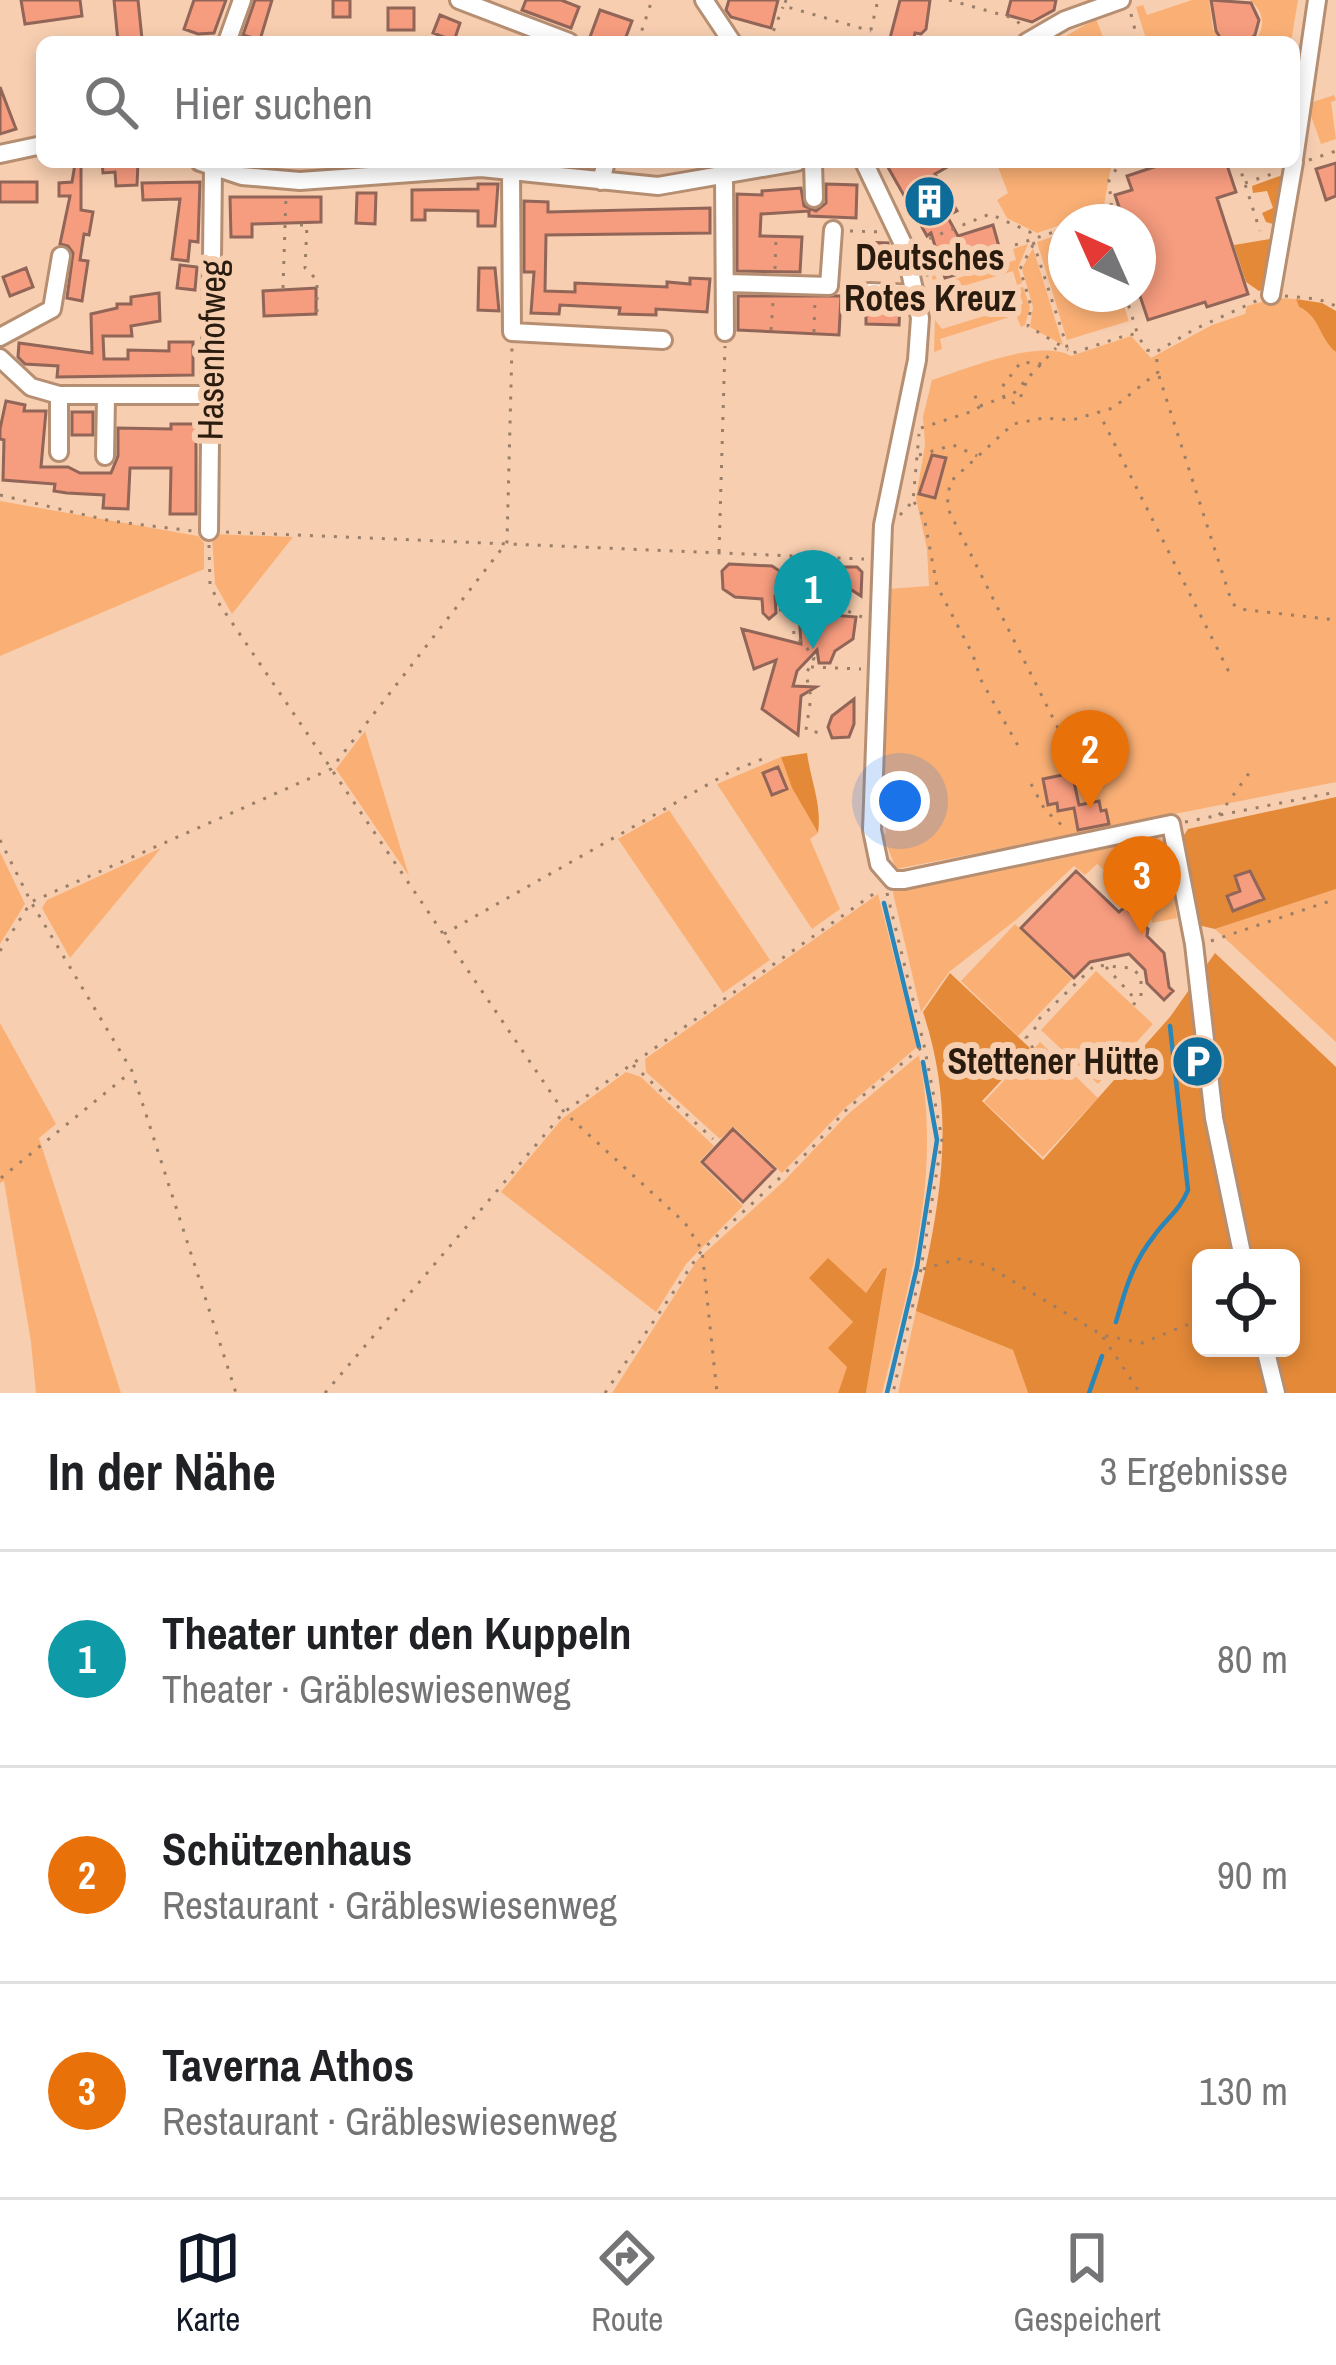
<!DOCTYPE html>
<html lang="de">
<head>
<meta charset="utf-8">
<style>
  body { margin:0; font-family:"Archivo Narrow",sans-serif; background:#f2f2f2; color:#202124 }
  .controls { position:absolute; right:36px; bottom:36px; display:grid; overflow:hidden; border-radius:18px; box-shadow:0 6px 18px #0003 }
  .controls button { width:108px; height:108px; display:grid; place-items:center; padding:0; border:0; border-bottom:3px solid #e0e0e0; background:#fff; color:#202124; font:60px sans-serif }
  .compass { position:absolute; left:1048px; top:204px; width:108px; height:108px; border-radius:50%; background:#fff; box-shadow:0 6px 18px #0003; rotate:315deg }
  .you { position:absolute; left:900px; top:801px; width:42px; height:42px; margin:-30px; border:9px solid #fff; border-radius:50%; background:#1a73e8; box-shadow:0 0 0 18px #1a73e833 }
  .badge { display:grid; place-items:center; width:78px; height:78px; border-radius:50%; background:#111827; color:#fff; font-size:39px; font-weight:700 }
  .pin { position:absolute; translate:-50% -99px; filter:drop-shadow(0 3px 6px #0008) }
  .pin::after { content:''; position:absolute; top:63px; width:42px; height:36px; background:inherit; clip-path:polygon(0 0,100% 0,50% 100%) }
  .list { margin:0; padding:0; list-style:none }
  h2 { display:flex; justify-content:space-between; align-items:center; height:156px; margin:0; padding:0 48px; font-size:51px }
  h2 small { font-size:39px; font-weight:400; color:#757577 }
  .list li { display:grid; grid-template-columns:78px 1fr auto; gap:36px; align-items:center; box-sizing:border-box; height:216px; padding:0 48px; border-top:3px solid #e0e0e0 }
  .list b { display:block; font-size:45px; white-space:nowrap }
  .list p { margin:0; font-size:39px; white-space:nowrap; color:#757577 }
  .list em { font-size:39px; font-style:normal; color:#757577 }
  .icon { flex:none; width:66px; height:66px; fill:none; stroke:currentColor; stroke-width:2; stroke-linecap:round; stroke-linejoin:round }
  .map { position:relative; flex:none; width:1336px; height:1393px; overflow:hidden }
  .search { position:absolute; background:#fff; box-shadow:0 6px 18px #0003; left:36px; right:36px; top:36px; height:132px; display:flex; align-items:center; gap:30px; box-sizing:border-box; padding:0 42px; border-radius:18px; color:#757577; font-size:45px }
  .sheet { height:804px; background:#fff }
  nav { display:flex; justify-content:space-around; align-items:center; box-sizing:border-box; height:168px; border-top:3px solid #e0e0e0; background:#fff; font-size:33px; color:#757577 }
  nav a { display:grid; justify-items:center; gap:6px }
  nav .on { color:#111827 }
  .map>svg:first-child { display:block }
</style>
</head>
<body>
<div class="map">
<svg width="1336" height="1393" viewBox="0 0 1336 1393">
  <rect width="100%" height="100%" fill="#f7ceb0"/>
  <path fill="#fab075" d="M 1192,0 L 1209,0 L 1213,29 L 1222,42 L 1147,42 L 1136,7 L 1143,5 L 1147,15 Z
    M 1250,0 L 1298,0 L 1291,42 L 1254,42 C 1266,27 1265,13 1250,0 Z
    M 1096,19 L 1105,42 L 1055,42 Z
    M 1334,95 L 1336,100 L 1331,102 L 1336,139 L 1321,144 L 1307,104 Z
    M 996,162 L 1112,162 L 1103,210 L 1037,233 L 1007,218 L 997,200 L 1008,193 Z
    M 1066,232 L 1066,294 L 1120,294 L 1129,321 L 1067,340 L 1037,242 Z
    M 1028,244 L 1018,268 L 1022,283 L 1017,285 L 1013,271 L 937,294 L 935,305 L 932,276 L 935,275 L 939,284 L 1016,260 L 1013,249 Z
    M 1033,248 L 1063,345 L 1030,327 L 1033,307 L 1022,269 Z
    M 1023,287 L 1030,307 L 1025,325 L 1021,327 L 1016,315 L 940,339 L 942,349 L 934,352 L 935,320 L 942,329 L 1023,304 L 1018,288 Z
    M 1277,298 L 1296,299 L 1299,307 C 1320,316 1319,339 1336,352 L 1336,782 L 896,869 L 883,835 L 886,833 L 882,809 L 887,589 L 929,586 L 927,549 L 916,498 L 925,445 L 923,417 L 932,380 C 967,369 1039,338 1071,356 L 1131,336 L 1151,358 L 1212,325 L 1245,314 L 1247,306 Z
    M 0,501 L 198,536 L 204,543 L 204,569 L 0,656 Z
    M 212,534 L 293,537 L 232,614 L 215,584 Z
    M 365,731 L 409,876 L 336,769 Z
    M 781,757 L 792,788 L 818,833 L 810,839 L 840,909 L 812,929 L 717,784 Z
    M 669,810 L 770,960 L 723,993 L 618,839 Z
    M 1149,832 L 1167,843 L 1177,918 L 1152,923 L 1149,867 L 1124,861 L 1117,881 L 1097,864 L 1085,875 L 1074,866 L 1017,919 L 949,972 L 921,1012 L 893,893 L 897,887 Z
    M 161,848 L 70,958 L 42,908 L 47,900 Z
    M 0,852 L 25,904 L 0,944 Z
    M 1336,889 L 1336,1042 L 1215,929 Z
    M 878,894 L 917,1047 L 845,1108 L 782,1173 L 734,1127 L 720,1139 L 646,1072 L 645,1059 Z
    M 1015,924 L 1072,979 L 1018,1036 L 961,981 Z
    M 1096,971 L 1153,1024 L 1098,1084 L 1041,1030 Z
    M 0,1023 L 56,1124 L 39,1138 L 121,1393 L 36,1393 L 31,1342 L 4,1181 L 0,1183 Z
    M 1040,1042 L 1098,1098 L 1043,1157 L 984,1102 Z
    M 919,1055 C 942,1175 911,1278 882,1393 L 866,1393 L 887,1269 L 881,1269 L 866,1293 L 810,1278 L 853,1322 L 847,1367 L 838,1393 L 612,1393 L 698,1259 L 784,1181 L 847,1115 Z
    M 626,1072 L 641,1077 L 714,1146 L 699,1162 L 743,1206 L 686,1264 L 656,1312 L 501,1192 L 562,1119 Z
    M 916,1311 L 1013,1350 L 1028,1393 L 898,1393 Z"/>
  <path fill="#e48938" fill-rule="evenodd" d="M 1288,173 L 1268,288 L 1259,291 L 1246,282 L 1234,245 L 1270,239 L 1273,224 L 1266,222 L 1262,213 L 1273,208 L 1267,191 L 1253,193 L 1252,186 Z
    M 1296,299 L 1322,303 L 1336,311 L 1336,352 C 1319,339 1320,316 1299,307 Z
    M 807,753 C 811,782 822,804 818,833 L 792,788 L 781,757 Z
    M 1336,797 L 1336,889 L 1215,929 L 1193,924 L 1178,844 L 1188,829 Z
    M 1215,953 L 1336,1067 L 1336,1393 L 1028,1393 L 1013,1350 L 916,1311 C 940,1206 958,1118 923,1012 L 950,973 L 1031,1049 L 982,1101 L 1043,1160 L 1170,1017 ZM 1201,1258 L 1291,1258 L 1291,1348 L 1201,1348 Z
    M 828,1258 L 866,1293 L 882,1269 L 887,1268 L 866,1393 L 838,1393 L 847,1367 L 828,1348 L 853,1322 L 809,1278 Z"/>
  <g fill="none" stroke-linecap="round" stroke-linejoin="round">
    <path stroke="#2886ba" stroke-width="4.5" d="M 884,903 L 919,1047
      M 1116,1322 C 1125,1290 1133,1262 1154,1236 C 1166,1219 1180,1210 1188,1190 L 1170,1026
      M 887,1393 L 917,1267 L 937,1140 L 923,1062
      M 1089,1393 L 1102,1356"/>
  </g>
  <path fill="#f69c7f" stroke="#916557" stroke-width="3" d="M 21,0 L 80,0 L 82,16 L 25,24 Z
    M 114,0 L 138,0 L 142,39 L 118,42 Z
    M 194,0 L 226,0 L 214,33 L 198,34 L 184,29 Z
    M 255,0 L 272,0 L 260,40 L 243,35 Z
    M 333,0 L 350,0 L 350,17 L 333,17 Z
    M 526,0 L 561,0 L 579,7 L 571,28 L 522,10 Z
    M 729,0 L 778,0 L 771,28 L 731,17 L 726,10 Z
    M 900,0 L 930,0 L 926,29 L 921,34 L 915,33 L 913,42 L 889,42 Z
    M 1011,0 L 1056,0 L 1054,10 L 1032,22 L 1007,15 Z
    M 1211,0 L 1251,3 L 1259,20 L 1255,35 L 1247,42 L 1223,42 L 1216,31 Z
    M 388,8 L 414,8 L 414,30 L 388,30 Z
    M 600,10 L 632,21 L 624,42 L 590,37 Z
    M 440,15 L 460,23 L 454,41 L 433,33 Z
    M 0,87 L 16,129 L 0,134 Z
    M 102,162 L 138,162 L 137,185 L 116,186 L 115,172 L 103,173 Z
    M 885,162 L 956,162 L 935,174 L 957,211 L 947,216 L 958,236 L 993,225 L 1003,261 L 945,278 L 931,233 L 927,236 Z
    M 1169,162 L 1226,162 L 1236,192 L 1217,198 L 1248,294 L 1207,307 L 1205,302 L 1148,320 L 1138,290 L 1138,222 L 1124,222 L 1115,195 L 1132,190 L 1127,176 Z
    M 1336,163 L 1336,196 L 1326,200 L 1316,169 Z
    M 75,164 L 81,164 L 81,210 L 93,212 L 89,235 L 84,234 L 80,260 L 88,261 L 82,301 L 67,298 L 73,253 L 68,246 L 60,244 L 70,196 L 59,196 L 59,183 L 72,182 Z
    M 0,182 L 37,182 L 37,202 L 0,202 Z
    M 200,182 L 198,242 L 190,241 L 188,261 L 172,259 L 180,199 L 143,200 L 142,183 Z
    M 478,184 L 498,184 L 495,226 L 478,226 L 478,211 L 425,210 L 425,220 L 412,220 L 412,190 L 478,189 Z
    M 826,184 L 857,185 L 856,218 L 809,216 L 809,211 L 761,214 L 760,236 L 802,237 L 800,272 L 737,271 L 737,194 L 762,195 L 762,191 L 801,188 L 804,206 L 816,211 L 826,203 Z
    M 357,193 L 376,193 L 375,224 L 356,223 Z
    M 230,197 L 321,197 L 321,222 L 252,224 L 252,237 L 231,237 Z
    M 524,201 L 548,202 L 548,212 L 710,208 L 710,233 L 546,235 L 545,291 L 575,292 L 575,283 L 667,287 L 667,282 L 690,284 L 690,278 L 710,279 L 707,312 L 656,309 L 656,315 L 619,314 L 620,308 L 560,305 L 559,314 L 531,313 L 534,272 L 524,272 Z
    M 856,242 L 888,243 L 888,269 L 855,268 Z
    M 180,265 L 197,267 L 195,290 L 177,288 Z
    M 26,268 L 33,287 L 10,296 L 3,277 Z
    M 479,268 L 495,268 L 499,311 L 478,310 Z
    M 316,288 L 316,314 L 264,316 L 263,291 Z
    M 159,293 L 160,321 L 131,326 L 132,336 L 103,336 L 104,359 L 128,359 L 128,350 L 169,351 L 169,342 L 193,342 L 193,375 L 57,377 L 58,366 L 25,364 L 18,357 L 19,343 L 92,353 L 91,314 L 117,308 L 117,304 L 131,304 L 131,297 Z
    M 738,296 L 841,296 L 839,335 L 738,330 Z
    M 866,304 L 900,306 L 899,325 L 866,324 Z
    M 6,401 L 25,405 L 24,411 L 46,411 L 41,467 L 68,467 L 80,473 L 111,473 L 118,456 L 118,428 L 171,429 L 171,424 L 196,424 L 196,514 L 170,514 L 171,468 L 130,468 L 128,509 L 103,508 L 104,495 L 67,493 L 54,491 L 55,484 L 3,480 L 4,440 L 0,439 L 0,429 Z
    M 72,412 L 93,412 L 93,435 L 72,435 Z
    M 932,455 L 946,458 L 935,498 L 919,494 Z
    M 729,564 L 772,566 L 784,574 L 795,565 L 822,566 L 808,585 L 783,585 L 775,596 L 776,613 L 769,619 L 763,613 L 762,599 L 735,597 L 723,589 L 722,571 Z
    M 838,567 L 857,567 L 862,572 L 861,596 L 847,587 Z
    M 799,612 L 856,617 L 853,639 L 835,651 L 830,663 L 819,663 L 817,650 L 797,671 L 793,686 L 816,687 L 801,696 L 798,735 L 762,709 L 776,660 L 754,669 L 742,629 L 801,644 Z
    M 854,699 L 854,724 L 849,737 L 832,738 L 828,727 L 832,716 Z
    M 778,767 L 787,789 L 772,795 L 763,773 Z
    M 1072,773 L 1079,805 L 1099,801 L 1101,811 L 1106,810 L 1109,824 L 1078,830 L 1074,808 L 1058,811 L 1057,803 L 1048,805 L 1043,779 Z
    M 1076,871 L 1119,912 L 1125,907 L 1148,929 L 1147,936 L 1164,953 L 1169,987 L 1173,991 L 1164,1000 L 1147,983 L 1145,970 L 1129,954 L 1090,962 L 1074,978 L 1021,928 Z
    M 1250,871 L 1264,899 L 1233,911 L 1227,896 L 1240,891 L 1235,876 Z
    M 733,1129 L 775,1169 L 743,1202 L 702,1162 Z"/>
  <g fill="none" stroke-linecap="round" stroke-linejoin="round">
    <defs>
      <path id="minor" d="M 459,0 L 569,42
        M 704,0 L 732,42
        M 227,42 L 242,0
        M 1027,42 L 1065,20 L 1121,0
        M 0,154 L 42,145
        M 1294,159 L 1317,0
        M 200,162 L 242,176 L 300,181 L 481,168 L 658,186 L 797,162
        M 813,162 L 814,198
        M 864,162 L 905,248 L 920,318 L 917,360 L 883,525 L 872,830 L 879,864 L 893,880 L 904,880 L 1171,824 L 1194,944 L 1214,1118 L 1243,1258
        M 511,170 L 512,332 L 663,340
        M 724,176 L 725,332
        M 601,181 L 606,162
        M 726,283 L 829,286 L 833,230
        M 869,292 L 917,294
        M 1271,295 L 1294,162
        M 0,337 L 52,309 L 61,256
        M 0,358 L 31,387 L 59,395 L 210,395
        M 59,452 L 59,395
        M 105,456 L 106,397
        M 209,531 L 213,168
        M 1265,1348 L 1276,1393"/>
    </defs>
    <use href="#minor" stroke="#b68f72" stroke-width="22"/>
    <path stroke="#9b7e68" stroke-width="3" stroke-dasharray="3 9" stroke-linecap="butt" d="M 786,0 L 784,6 L 871,31
      M 949,0 L 1013,18 L 1025,28
      M 1131,14 L 1138,42
      M 638,42 L 652,0
      M 769,42 L 783,7
      M 868,42 L 878,0
      M 1309,160 L 1336,151
      M 1238,162 L 1260,231
      M 1167,163 L 1167,162
      M 1245,183 L 1278,172
      M 1085,222 L 1112,214 L 1109,180 L 1121,162
      M 300,225 L 307,225 L 305,268 L 317,280 L 317,313
      M 850,231 L 882,232
      M 918,243 L 990,214 L 1030,232 L 1068,350 L 1073,353 L 1130,334 L 1138,336 L 1147,350 L 1154,352
      M 1015,245 L 1066,228
      M 1033,245 L 1020,269 L 1031,306 L 1028,326 L 1068,350
      M 922,250 L 929,282
      M 775,269 L 776,237
      M 283,288 L 286,195
      M 1125,294 L 1137,332
      M 1285,296 L 1318,299 L 1336,306
      M 771,330 L 773,302
      M 814,332 L 815,299
      M 1159,376 L 1232,603 L 1239,609 L 1336,620
      M 1026,383 L 1019,401 L 1014,403 L 1004,398 L 1002,387 L 1021,362 L 1042,364
      M 980,406 L 1013,394 L 1056,348
      M 1098,411 L 1232,678
      M 921,428 L 976,410 L 980,406 L 972,390
      M 919,455 L 953,445 L 977,456
      M 0,495 L 111,521 L 193,531
      M 914,502 L 924,517 L 937,586 L 973,655 L 981,680 L 1021,751
      M 900,515 L 913,501 L 919,434
      M 226,532 L 864,559
      M 209,545 L 210,584 L 218,602 L 564,1112 L 685,1223 L 702,1250 L 717,1393
      M 719,552 L 725,346
      M 794,608 L 813,597 L 862,617
      M 779,610 L 793,609 L 794,638 L 802,641 L 814,658 L 806,674 L 811,697 L 806,730 L 825,734
      M 811,667 L 861,669
      M 1058,728 L 947,507 L 950,482 L 1013,424 L 1044,418 L 1072,420 L 1113,408 L 1158,372 L 1156,352 L 1195,329 L 1258,300
      M 1031,784 L 1045,810 L 1065,828
      M 1219,815 L 1252,769
      M 1185,822 L 1336,792
      M 0,840 L 31,902 L 132,1071 L 236,1393
      M 887,893 L 924,1045 L 942,1139 L 921,1269 L 893,1393
      M 444,934 L 730,772 L 770,756
      M 1211,941 L 1336,899
      M 0,951 L 31,902 L 331,769 L 507,542 L 512,346
      M 1106,967 L 1136,1000
      M 1033,1048 L 1026,1038 L 1037,1026 L 1037,1021 L 1095,965 L 1132,968 L 1141,977 L 1141,997 L 1133,1005
      M 633,1065 L 713,1139
      M 1,1178 L 131,1072
      M 923,1269 L 958,1259 L 986,1265 L 1102,1335 L 1142,1343 L 1201,1319
      M 1103,1337 L 1140,1393
      M 325,1393 L 564,1112 L 879,890
      M 605,1393 L 702,1250 L 811,1149 L 848,1108 L 922,1047"/>
    <use href="#minor" stroke="#fff" stroke-width="16"/>
  </g>
  <defs>
    <symbol id="building-disc" viewBox="-11 -11 22 22"><circle r="9.5" fill="#0e6c9a" stroke="#f7ceb0"/><path d="M-4-6H4V6H1V3H-1V6H-4ZM-2.5-4.3h1.7v1.8h-1.7ZM.8-4.3h1.7v1.8H.8ZM-2.5-1h1.7V.8h-1.7ZM.8-1h1.7V.8H.8Z" fill="#fff"/></symbol>
    <symbol id="parking-disc" viewBox="-11 -11 22 22"><circle r="9.5" fill="#0e6c9a" stroke="#f7ceb0"/><path d="M-3.5-5.5H1a3.5 3.5 0 0 1 0 7H-1V5.5H-3.5ZM-1-3.4V-.6H.8a1.4 1.4 0 0 0 0-2.8Z" fill="#fff"/></symbol>
  </defs>
  <g fill-rule="evenodd">
    <use href="#building-disc" x="900" y="172" width="59" height="59"/>
    <use href="#parking-disc" x="1168" y="1032" width="59" height="59"/>
  </g>
  <g text-anchor="middle" stroke-width="12" stroke-linejoin="round" paint-order="stroke">
    <g font-size="36" font-weight="bold" fill="#2a1b0f" stroke="#f7ceb0">
      <text x="930" y="270">Deutsches<tspan x="930" dy="41">Rotes Kreuz</tspan></text>
      <text x="1159" y="1074" text-anchor="end">Stettener Hütte</text>
    </g>
    <g font-size="36" fill="#2a1b0f" stroke="#f7ceb0">
      <text transform="translate(211 350) rotate(-89)" y="13">Hasenhofweg</text>
    </g>
  </g>
</svg>
<div class="controls">
<button><svg class="icon" aria-label="locate" viewBox="0 0 24 24"><circle cx="12" cy="12" r="6"/><path d="M12 2v4M12 18v4M2 12h4M18 12h4"/></svg></button>
</div>
<svg class="compass" viewBox="-18 -18 36 36"><path d="M0-13l5 13h-10z" fill="#e53935"/><path d="M0 13l5-13h-10z" fill="#757577"/></svg>
<div class="you"></div>
<div class="pin badge" style="left:813px;top:649px;background:#0f9aa8">1</div>
<div class="pin badge" style="left:1090px;top:809px;background:#e8710a">2</div>
<div class="pin badge" style="left:1142px;top:935px;background:#e8710a">3</div>
<div class="search"><svg class="icon" aria-label="search" viewBox="0 0 24 24"><circle cx="10" cy="10" r="6"/><path d="M15 15l6 6"/></svg>Hier suchen</div>
</div>
<section class="sheet">
<h2>In der Nähe<small>3 Ergebnisse</small></h2>
<ul class="list">
<li><span class="badge" style="background:#0f9aa8">1</span><div><b>Theater unter den Kuppeln</b><p>Theater · Gräbleswiesenweg</p></div><em>80 m</em></li>
<li><span class="badge" style="background:#e8710a">2</span><div><b>Schützenhaus</b><p>Restaurant · Gräbleswiesenweg</p></div><em>90 m</em></li>
<li><span class="badge" style="background:#e8710a">3</span><div><b>Taverna Athos</b><p>Restaurant · Gräbleswiesenweg</p></div><em>130 m</em></li>
</ul>
</section>
<nav>
<a class="on"><svg class="icon" aria-label="map" viewBox="0 0 24 24"><path d="M3 6l6-2 6 2 6-2v14l-6 2-6-2-6 2zM9 4v14M15 6v14"/></svg>Karte</a>
<a><svg class="icon" aria-label="directions" viewBox="0 0 24 24"><path d="M12 3l9 9-9 9-9-9zM9 14v-3h6M13 9l2 2-2 2"/></svg>Route</a>
<a><svg class="icon" aria-label="saved" viewBox="0 0 24 24"><path d="M7 4h10v16l-5-4-5 4z"/></svg>Gespeichert</a>
</nav>
</body>
</html>
